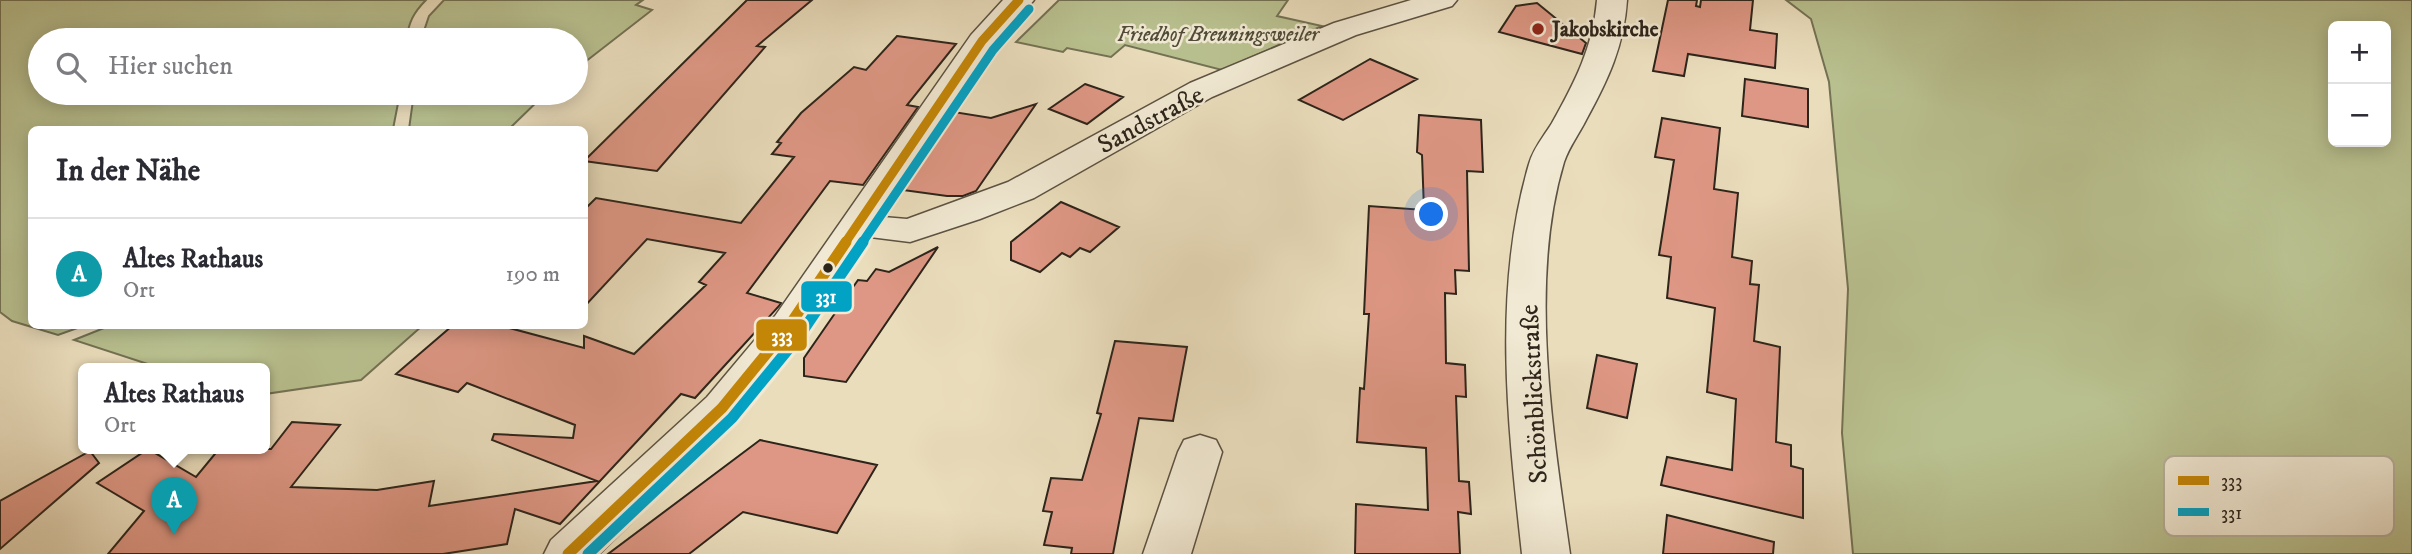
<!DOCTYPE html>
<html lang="de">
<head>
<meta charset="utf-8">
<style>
  body { margin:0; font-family:"IM FELL DW Pica",serif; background:#f7f7f7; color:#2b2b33 }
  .controls { position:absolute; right:21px; top:21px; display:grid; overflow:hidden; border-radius:10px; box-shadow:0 4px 18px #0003 }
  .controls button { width:63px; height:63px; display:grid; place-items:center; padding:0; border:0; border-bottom:2px solid #e1e1e2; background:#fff; color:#2b2b33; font:35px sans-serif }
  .you { position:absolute; left:1432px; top:215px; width:24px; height:24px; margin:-18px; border:5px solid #fff; border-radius:50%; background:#1a73e8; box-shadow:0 0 0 10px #1a73e833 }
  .badge { display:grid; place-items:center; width:46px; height:46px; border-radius:50%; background:#7c3aed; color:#fff; font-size:23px; font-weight:700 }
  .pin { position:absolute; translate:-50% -58px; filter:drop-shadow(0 2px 4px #0008) }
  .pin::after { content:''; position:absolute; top:37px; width:24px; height:21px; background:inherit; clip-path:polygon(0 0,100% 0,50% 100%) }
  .popup { position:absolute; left:78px; top:363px; width:192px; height:91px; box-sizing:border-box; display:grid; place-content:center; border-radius:10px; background:#fff; filter:drop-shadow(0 2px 5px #0005); font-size:23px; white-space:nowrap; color:#7c7c81 }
  .popup b { font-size:26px; color:#2b2b33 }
  .popup::after { content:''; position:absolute; left:50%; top:100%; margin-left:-14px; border:14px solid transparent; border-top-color:#fff }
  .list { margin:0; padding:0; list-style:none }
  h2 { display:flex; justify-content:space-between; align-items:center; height:91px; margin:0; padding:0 28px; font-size:30px }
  h2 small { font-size:23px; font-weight:400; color:#7c7c81 }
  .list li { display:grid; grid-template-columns:46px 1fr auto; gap:21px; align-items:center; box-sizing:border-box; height:112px; padding:0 28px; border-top:2px solid #e1e1e2 }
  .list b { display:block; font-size:26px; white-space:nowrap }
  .list p { margin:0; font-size:23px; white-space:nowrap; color:#7c7c81 }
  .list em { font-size:23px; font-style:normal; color:#7c7c81 }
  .icon { flex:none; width:38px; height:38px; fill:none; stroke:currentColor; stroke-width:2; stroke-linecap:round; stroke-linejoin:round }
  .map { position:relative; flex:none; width:2412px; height:554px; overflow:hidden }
  .search { position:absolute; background:#fff; box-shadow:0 4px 18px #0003; left:28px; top:28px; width:560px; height:77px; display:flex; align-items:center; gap:18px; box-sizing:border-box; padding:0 24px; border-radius:38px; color:#7c7c81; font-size:26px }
  .panel { position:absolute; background:#fff; box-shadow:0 4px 18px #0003; left:28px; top:126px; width:560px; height:203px; border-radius:10px }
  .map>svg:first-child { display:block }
</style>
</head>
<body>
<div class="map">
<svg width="2412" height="554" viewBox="0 0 2412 554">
  <rect width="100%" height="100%" fill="#eaddbc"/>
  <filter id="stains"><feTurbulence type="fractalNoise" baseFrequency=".00286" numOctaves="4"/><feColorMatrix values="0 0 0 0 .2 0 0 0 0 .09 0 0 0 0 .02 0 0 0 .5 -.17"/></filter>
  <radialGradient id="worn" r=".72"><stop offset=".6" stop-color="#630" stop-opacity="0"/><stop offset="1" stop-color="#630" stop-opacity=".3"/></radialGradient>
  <path fill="#b9c08f" stroke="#737254" stroke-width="2" fill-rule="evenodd" d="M 0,0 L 426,0 C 413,13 409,22 406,40 L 40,40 L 40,93 L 400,93 L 393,129 L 32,130 L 32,326 L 83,326 L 58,335 L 12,321 L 0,312 Z
    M 444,0 L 643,0 L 636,5 L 652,10 L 576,69 L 576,40 L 421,40 L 429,16 Z
    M 1059,0 L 1288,0 L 1277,16 L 1322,26 L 1222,70 L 1125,45 L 1111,57 L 1067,48 L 1063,52 L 1016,42 Z
    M 1786,0 L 2412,0 L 2412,554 L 1853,554 L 1842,433 L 1848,289 L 1829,82 L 1811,19 ZM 2333,26 L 2386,26 L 2386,142 L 2333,142 Z
    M 414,93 L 546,93 L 509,129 L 409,129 Z
    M 109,326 L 422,326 L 361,380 L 265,394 L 265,369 L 163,369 L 74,340 Z"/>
  <path fill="#de9784" stroke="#2d241a" stroke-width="2" d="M 747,0 L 812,0 L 757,46 L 765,47 L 657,171 L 584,161 Z
    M 1668,0 L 1697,0 L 1696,6 L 1700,7 L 1701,0 L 1753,0 L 1750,30 L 1777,34 L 1775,68 L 1688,54 L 1684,76 L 1653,71 Z
    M 1537,3 L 1586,43 L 1582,54 L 1499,32 L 1516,6 Z
    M 897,36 L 956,44 L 907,105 L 918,107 L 863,185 L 830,181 L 747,293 L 781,303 L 779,306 L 695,398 L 681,394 L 560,524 L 515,509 L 507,544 L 443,554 L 108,554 L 144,511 L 97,483 L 148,449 L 196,477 L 219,449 L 271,449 L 292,422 L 340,425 L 291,487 L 377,490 L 434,481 L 429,506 L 597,481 L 492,440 L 494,434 L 573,438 L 575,425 L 467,383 L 458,392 L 396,374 L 452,326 L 502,326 L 584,348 L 584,336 L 634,354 L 706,285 L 699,282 L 725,253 L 647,239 L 584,307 L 584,210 L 596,198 L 741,223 L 794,157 L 772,154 L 781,143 L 777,142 L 801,113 L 854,67 L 866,70 Z
    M 1370,59 L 1417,79 L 1343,120 L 1299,100 Z
    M 1745,79 L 1808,89 L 1808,127 L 1742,116 Z
    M 1085,84 L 1123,97 L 1087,124 L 1049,109 Z
    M 1036,104 L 976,191 L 963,196 L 947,196 L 903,190 L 954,112 L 991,118 Z
    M 1419,115 L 1481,120 L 1483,172 L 1467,171 L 1469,271 L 1455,270 L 1456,294 L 1445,293 L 1446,363 L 1465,365 L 1466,397 L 1456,396 L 1459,481 L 1469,482 L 1471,514 L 1458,512 L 1460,554 L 1355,554 L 1356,504 L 1428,510 L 1426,448 L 1357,442 L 1360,388 L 1364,389 L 1369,314 L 1364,314 L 1369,206 L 1424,210 L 1422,155 L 1417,152 Z
    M 1662,118 L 1720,128 L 1714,189 L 1738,193 L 1732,257 L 1752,261 L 1750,284 L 1759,285 L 1754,341 L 1780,347 L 1776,442 L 1791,445 L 1791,466 L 1803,469 L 1803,518 L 1661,485 L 1667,457 L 1732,470 L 1736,399 L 1707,392 L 1715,308 L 1667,298 L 1671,257 L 1659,255 L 1674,160 L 1655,157 Z
    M 1061,202 L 1119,227 L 1090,252 L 1080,248 L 1070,257 L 1062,253 L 1040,272 L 1011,260 L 1011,242 Z
    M 938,247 L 846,382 L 804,376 L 804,358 L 858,280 L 867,281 L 876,269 L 889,272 Z
    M 1115,341 L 1187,347 L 1173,421 L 1139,418 L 1113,554 L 1071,554 L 1072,548 L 1044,545 L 1052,512 L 1043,511 L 1051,478 L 1082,480 L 1101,414 L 1097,413 Z
    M 1597,355 L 1637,364 L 1627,418 L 1587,408 Z
    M 760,440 L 877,465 L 837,533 L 743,512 L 689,554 L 608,554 Z
    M 90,451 L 99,463 L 0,549 L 0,501 Z
    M 1667,515 L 1774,542 L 1773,554 L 1663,554 Z"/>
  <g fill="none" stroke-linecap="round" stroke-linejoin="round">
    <defs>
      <path id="minor" d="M 1411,0 L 1457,0 L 1452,6 L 1356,35 L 1212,97 L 1034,198 L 980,219 L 910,242 L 846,234 L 841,226 L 846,218 L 859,215 L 907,219 L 1008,182 L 1190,83 L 1334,23 Z
        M 1597,0 L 1627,0 C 1624,46 1608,80 1586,120 C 1579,134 1569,147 1564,162 C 1528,281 1553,433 1570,554 L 1522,554 C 1508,426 1492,290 1529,164 C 1533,149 1544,136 1552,123 C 1575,82 1593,47 1597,0 Z
        M 1200,435 L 1216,440 L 1222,452 L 1191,554 L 1143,554 L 1178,452 L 1184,440 Z"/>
      <path id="tertiary" d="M 1003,0 L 1034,0 L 994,47 L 803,336 L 737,419 L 599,554 L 544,554 L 551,540 L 707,397 L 775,316 L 971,35 Z"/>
    </defs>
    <use href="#minor" stroke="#5c5242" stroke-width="3"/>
    <use href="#tertiary" stroke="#5c5242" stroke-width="3"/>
    <use href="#minor" fill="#f1e9d3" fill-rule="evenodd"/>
    <use href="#tertiary" fill="#f1e9d3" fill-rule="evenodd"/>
    <defs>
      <path id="bus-1-far1" d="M 845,243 L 982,41 L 1019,0"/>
      <path id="bus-1" d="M 568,554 L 722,408 L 789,326 L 846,242"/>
      <path id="bus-2-far1" d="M 862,243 L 993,50 L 1029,9"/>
      <path id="bus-2" d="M 588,554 L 732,418 L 800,335 L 863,242"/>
    </defs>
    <use href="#bus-1-far1" stroke="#f1e9d3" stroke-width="13"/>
    <use href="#bus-1" stroke="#f1e9d3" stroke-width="17"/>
    <use href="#bus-2-far1" stroke="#f1e9d3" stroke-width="13"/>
    <use href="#bus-2" stroke="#f1e9d3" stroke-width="17"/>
    <use href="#bus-1-far1" stroke="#c48606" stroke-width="9"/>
    <use href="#bus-1" stroke="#c48606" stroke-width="11"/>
    <use href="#bus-2-far1" stroke="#02a2c5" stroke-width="9"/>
    <use href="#bus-2" stroke="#02a2c5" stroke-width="11"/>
  </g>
  <circle fill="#8f2418" stroke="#f1e9d3" stroke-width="2.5" cx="1538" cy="29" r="7"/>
  <circle fill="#2d241a" stroke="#f1e9d3" stroke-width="2.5" cx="828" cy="268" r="6"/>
  <g text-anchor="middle" stroke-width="5" stroke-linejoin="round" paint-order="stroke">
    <g font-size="21" font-weight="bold" fill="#2d241a" stroke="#f1e9d3" text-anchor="start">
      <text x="1552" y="36">Jakobskirche</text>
    </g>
    <g font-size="21" font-style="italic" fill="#504b37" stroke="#f1e9d3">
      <text x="1218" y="41">Friedhof Breuningsweiler</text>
    </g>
    <g font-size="26" fill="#2d241a" stroke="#f1e9d3">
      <text transform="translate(1150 119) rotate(-28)" y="9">Sandstraße</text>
      <text transform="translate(1533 394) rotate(-93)" y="9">Schönblickstraße</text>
    </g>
  </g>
  <rect x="2164" y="456" width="230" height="80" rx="10" fill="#f1e9d3" stroke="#b6ae9c" stroke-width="2"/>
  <rect x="2178" y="476" width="31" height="9" fill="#c48606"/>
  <rect x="2178" y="508" width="31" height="8" fill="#02a2c5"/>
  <g font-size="19" fill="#2d241a">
    <text x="2221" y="487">333</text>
    <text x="2221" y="519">331</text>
  </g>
  <g stroke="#f1e9d3" stroke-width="2.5">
    <rect x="800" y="280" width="53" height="33" rx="7" fill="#02a2c5"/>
    <rect x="755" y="318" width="53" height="34" rx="7" fill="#c48606"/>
  </g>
  <g font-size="19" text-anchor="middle" font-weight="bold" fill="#fff">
    <text x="826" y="303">331</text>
    <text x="782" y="342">333</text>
  </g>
  <rect width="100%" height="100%" filter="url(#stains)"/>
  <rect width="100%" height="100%" fill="url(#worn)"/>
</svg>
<div class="controls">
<button>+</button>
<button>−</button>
</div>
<div class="you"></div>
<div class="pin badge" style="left:174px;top:535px;background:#0f9aa8">A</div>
<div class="popup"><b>Altes Rathaus</b>Ort</div>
<div class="search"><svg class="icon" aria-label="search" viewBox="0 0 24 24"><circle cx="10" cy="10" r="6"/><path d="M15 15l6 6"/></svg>Hier suchen</div>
<section class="panel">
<h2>In der Nähe<small></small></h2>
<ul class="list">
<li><span class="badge" style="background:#0f9aa8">A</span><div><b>Altes Rathaus</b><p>Ort</p></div><em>190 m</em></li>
</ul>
</section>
</div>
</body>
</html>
